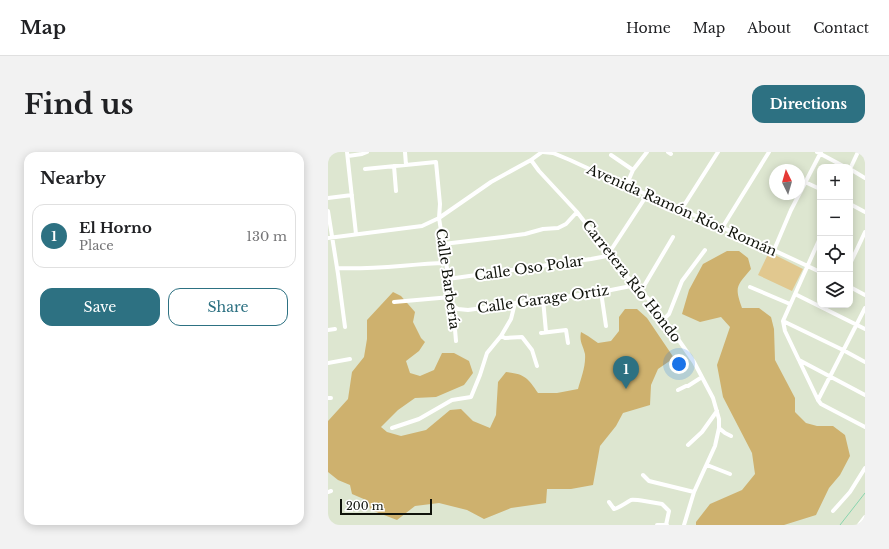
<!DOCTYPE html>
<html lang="en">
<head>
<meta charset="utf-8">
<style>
  body { margin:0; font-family:"Libre Baskerville",serif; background:#f2f2f2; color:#202124 }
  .controls { position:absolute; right:12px; top:12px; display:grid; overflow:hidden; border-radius:8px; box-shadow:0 2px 10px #0003 }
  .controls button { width:36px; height:36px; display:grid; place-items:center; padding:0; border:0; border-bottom:1px solid #e0e0e0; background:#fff; color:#202124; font:20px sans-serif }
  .compass { position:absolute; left:441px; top:12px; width:36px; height:36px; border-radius:50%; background:#fff; box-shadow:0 2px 10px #0003; rotate:355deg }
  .scale { position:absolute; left:12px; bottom:10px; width:92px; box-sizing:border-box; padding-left:4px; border:2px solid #10130b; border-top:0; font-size:11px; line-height:14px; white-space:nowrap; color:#10130b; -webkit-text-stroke:3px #fff; paint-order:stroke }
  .you { position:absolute; left:351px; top:212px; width:14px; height:14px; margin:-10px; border:3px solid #fff; border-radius:50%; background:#1a73e8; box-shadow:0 0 0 6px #1a73e833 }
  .badge { display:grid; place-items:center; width:26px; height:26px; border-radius:50%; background:#2d7182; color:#fff; font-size:13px; font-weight:700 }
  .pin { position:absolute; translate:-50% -33px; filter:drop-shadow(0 1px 2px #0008) }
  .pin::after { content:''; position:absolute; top:21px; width:14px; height:12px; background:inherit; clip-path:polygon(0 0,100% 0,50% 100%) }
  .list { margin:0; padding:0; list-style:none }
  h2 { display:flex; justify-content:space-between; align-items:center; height:52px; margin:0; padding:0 16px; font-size:17px }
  h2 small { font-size:13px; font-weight:400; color:#757577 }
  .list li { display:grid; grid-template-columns:26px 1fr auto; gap:12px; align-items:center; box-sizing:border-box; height:64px; margin:0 8px 8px; padding:0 8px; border:1px solid #e0e0e0; border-radius:12px }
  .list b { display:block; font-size:15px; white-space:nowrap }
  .list p { margin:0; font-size:13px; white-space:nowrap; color:#757577 }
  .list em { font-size:13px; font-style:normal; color:#757577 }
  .actions { display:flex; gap:8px; padding:12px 16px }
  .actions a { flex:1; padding:9px 0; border:1px solid #2d7182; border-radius:12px; text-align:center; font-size:14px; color:#2d7182 }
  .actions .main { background:#2d7182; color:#fff }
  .icon { flex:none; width:22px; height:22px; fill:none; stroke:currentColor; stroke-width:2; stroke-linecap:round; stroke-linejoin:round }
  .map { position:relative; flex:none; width:537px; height:373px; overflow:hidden; border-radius:12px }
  header { display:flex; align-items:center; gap:24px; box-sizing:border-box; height:56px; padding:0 20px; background:#fff; border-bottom:1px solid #e0e0e0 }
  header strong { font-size:19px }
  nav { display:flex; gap:22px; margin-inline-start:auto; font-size:14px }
  .intro { display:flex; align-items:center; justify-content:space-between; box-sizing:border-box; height:96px; padding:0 24px }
  h1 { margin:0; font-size:28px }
  .button { padding:10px 18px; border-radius:12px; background:#2d7182; color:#fff; font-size:14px; font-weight:700 }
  main { display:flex; gap:24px; padding:0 24px }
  aside { flex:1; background:#fff; border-radius:12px; box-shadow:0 2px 10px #0003 }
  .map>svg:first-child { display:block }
</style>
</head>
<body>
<header>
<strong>Map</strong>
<nav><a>Home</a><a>Map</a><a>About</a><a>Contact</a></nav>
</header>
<div class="intro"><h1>Find us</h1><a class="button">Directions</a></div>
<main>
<aside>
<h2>Nearby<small></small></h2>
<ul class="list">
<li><span class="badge">1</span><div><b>El Horno</b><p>Place</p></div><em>130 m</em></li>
</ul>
<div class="actions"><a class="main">Save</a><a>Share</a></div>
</aside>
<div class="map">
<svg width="537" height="373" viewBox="0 0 537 373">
  <rect width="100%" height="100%" fill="#dde6d0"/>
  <path fill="#e1c88f" d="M 441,100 L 475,117 L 464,139 L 430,123 Z"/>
  <path fill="#ceb16e" d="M 399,99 L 411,99 L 420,106 L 423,117 C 409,134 406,134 414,156 L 431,156 L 443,165 L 446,177 L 447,208 L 467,246 L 467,260 L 478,271 L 489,274 L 505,274 L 517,283 L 522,304 L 512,323 L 501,336 L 488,363 L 456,373 L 368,373 L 368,370 L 382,352 L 414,338 L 427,322 L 424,301 L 395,245 L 389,213 L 402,175 L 393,165 L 372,170 L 354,162 L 361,138 L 375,112 Z
    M 65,140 L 73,144 L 87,160 L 85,170 L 93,186 L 97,190 L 91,199 L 78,209 L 82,221 L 92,224 L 106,218 L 114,201 L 126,201 L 141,209 L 145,221 L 136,233 L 108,245 L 87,246 L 70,258 L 53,275 L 59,280 L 73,284 L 98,278 L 122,258 L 133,257 L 145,269 L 162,276 L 168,263 L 170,230 L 178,220 C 197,222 200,226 210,241 L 229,241 L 250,237 C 253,226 258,214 257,202 C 255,193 251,190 253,180 L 260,184 L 270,191 L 283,189 L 291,179 L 291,165 L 297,157 L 309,157 L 319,166 L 346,206 L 330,217 L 323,233 L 322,253 L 295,261 L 288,274 L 272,294 L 265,333 L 243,337 L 219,337 L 218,351 L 183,356 L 156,367 L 139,358 L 111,351 L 87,354 L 69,368 L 43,358 L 38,348 L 24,342 L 22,333 L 10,328 L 0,320 L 0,269 L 20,247 L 24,220 L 36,205 L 39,187 L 39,168 Z"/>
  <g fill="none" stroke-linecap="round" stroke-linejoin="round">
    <path stroke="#88d4ae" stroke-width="1" d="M 512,373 L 537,341"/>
    <path stroke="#fff" stroke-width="4" d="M 19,0 L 28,82
      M 77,0 L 78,13
      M 215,0 L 225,1 L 242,8 C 325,47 410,80 492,120
      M 340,0 L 343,2
      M 489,0 L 517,15
      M 283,3 L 305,18
      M 20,4 L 34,2 L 39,0
      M 203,8 L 211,19 L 249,60 L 296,121 L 327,154 L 366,210 L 385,246 L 391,267 L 391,276 L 387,294 L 366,340 L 356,373
      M 66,14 L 68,39
      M 37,17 L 108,10 L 112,52 L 111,66 L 125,154 L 128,189
      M 522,17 L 530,0
      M 522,17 L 537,26
      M 477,30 L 492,37
      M 298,34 L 305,18 L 319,0
      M 0,46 L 24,43
      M 522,52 L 537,60
      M 353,58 L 390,0
      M 0,59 L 10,122 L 17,175
      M 394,76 L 441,0
      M 0,86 L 94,74 L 111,66 L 163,30 L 203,8 L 214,0
      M 492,86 L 455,169 L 457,179 L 490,248 L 493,252 L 537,275
      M 115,92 L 175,85 L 197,82 L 215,77 L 230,76 L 238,72 L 249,60
      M 446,98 L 463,58 L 493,0
      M 522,112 L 537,80
      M 9,116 C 45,118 81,112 117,111
      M 120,127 L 263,107 L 279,104 L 319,43
      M 422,135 L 462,152
      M 522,135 L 537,143
      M 313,139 L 345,85
      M 273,140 L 278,174
      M 467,142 L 537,177
      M 215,147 L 218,180
      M 66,150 L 123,145
      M 125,154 L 130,157 L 140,158 L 273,140 L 303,134 L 306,132
      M 336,167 L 341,162 L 354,129 L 377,98
      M 455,169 L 515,198 L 537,210
      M 0,178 L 7,177
      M 213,181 L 238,178 L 240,191
      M 173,184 L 177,186 L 194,185 L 204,198 L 209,214
      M 471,208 L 537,243
      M 0,211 L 22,207
      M 350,238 L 358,234 L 360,234 L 374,225
      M 0,246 L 3,246
      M 490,248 L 537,156
      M 64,276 L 91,267 L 124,248 L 143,245 L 152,223 L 159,201 L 173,184 L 183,167 L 187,151
      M 391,276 L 397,281 L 403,284
      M 360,293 L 374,280 L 389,259
      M 379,313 L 402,322
      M 315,323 L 321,329 L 366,340
      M 0,340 L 3,339
      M 281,350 L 286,357 C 293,355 297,351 303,348 C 306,347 329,351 334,352 L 341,359 L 338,373
      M 505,359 L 522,340 L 537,316
      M 329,373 L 339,373
      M 531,373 L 537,365"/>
  </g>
  <g text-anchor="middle" stroke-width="4" stroke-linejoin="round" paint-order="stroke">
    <g font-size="14" fill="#10130b" stroke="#fff">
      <text transform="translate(354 58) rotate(24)" y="5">Avenida Ramón Ríos Román</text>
      <text transform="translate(201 116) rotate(-8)" y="5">Calle Oso Polar</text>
      <text transform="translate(120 127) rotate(82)" y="5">Calle Barbería</text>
      <text transform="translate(304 129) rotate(52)" y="5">Carretera Río Hondo</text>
      <text transform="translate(215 147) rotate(-8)" y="5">Calle Garage Ortiz</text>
    </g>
  </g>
</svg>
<div class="controls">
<button>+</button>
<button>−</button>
<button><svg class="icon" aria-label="locate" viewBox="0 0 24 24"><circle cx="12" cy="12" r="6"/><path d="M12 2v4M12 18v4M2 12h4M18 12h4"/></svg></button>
<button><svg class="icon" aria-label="layers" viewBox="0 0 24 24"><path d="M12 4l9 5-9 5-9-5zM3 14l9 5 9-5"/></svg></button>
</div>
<svg class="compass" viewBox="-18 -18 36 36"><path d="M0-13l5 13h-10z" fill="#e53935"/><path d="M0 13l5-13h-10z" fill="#757577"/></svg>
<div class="scale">200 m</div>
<div class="you"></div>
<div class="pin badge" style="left:298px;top:237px">1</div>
</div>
</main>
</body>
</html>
